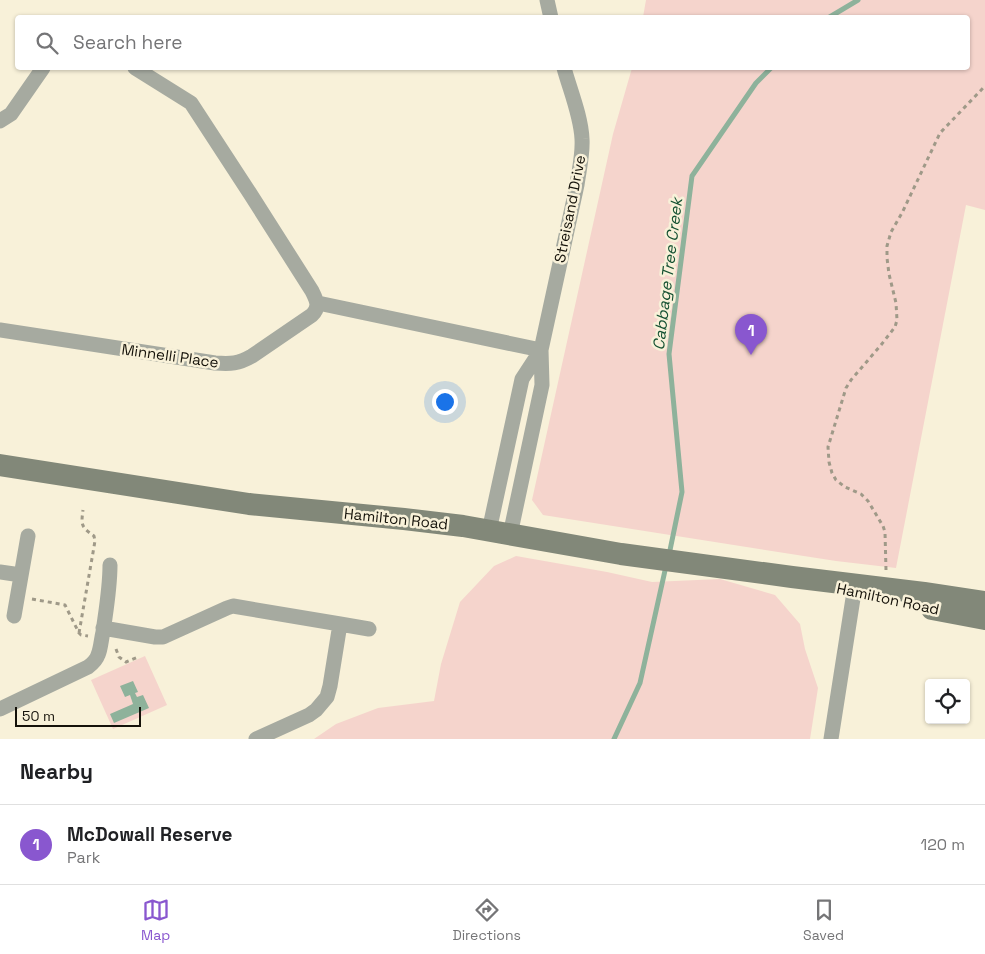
<!DOCTYPE html>
<html lang="en">
<head>
<meta charset="utf-8">
<style>
  body { margin:0; font-family:"Space Grotesk",sans-serif; background:#f2f2f2; color:#202124 }
  .controls { position:absolute; right:15px; bottom:15px; display:grid; overflow:hidden; border-radius:5px; box-shadow:0 1px 4px #0004 }
  .controls button { width:45px; height:45px; display:grid; place-items:center; padding:0; border:0; border-bottom:1px solid #e0e0e0; background:#fff; color:#202124; font:25px sans-serif }
  .scale { position:absolute; left:15px; bottom:12px; width:126px; box-sizing:border-box; padding-left:5px; border:2px solid #15120a; border-top:0; font-size:14px; line-height:18px; white-space:nowrap; color:#15120a; -webkit-text-stroke:4px #f8f1d9; paint-order:stroke }
  .you { position:absolute; left:444px; top:401px; width:18px; height:18px; margin:-12px; border:4px solid #fff; border-radius:50%; background:#1a73e8; box-shadow:0 0 0 8px #1a73e833 }
  .badge { display:grid; place-items:center; width:32px; height:32px; border-radius:50%; background:#8957cf; color:#fff; font-size:16px; font-weight:700 }
  .pin { position:absolute; translate:-50% -41px; filter:drop-shadow(0 1px 2px #0008) }
  .pin::after { content:''; position:absolute; top:26px; width:18px; height:15px; background:inherit; clip-path:polygon(0 0,100% 0,50% 100%) }
  .list { margin:0; padding:0; list-style:none }
  h2 { display:flex; justify-content:space-between; align-items:center; height:65px; margin:0; padding:0 20px; font-size:21px }
  h2 small { font-size:16px; font-weight:400; color:#757577 }
  .list li { display:grid; grid-template-columns:32px 1fr auto; gap:15px; align-items:center; box-sizing:border-box; height:80px; padding:0 20px; border-top:1px solid #e0e0e0 }
  .list b { display:block; font-size:19px; white-space:nowrap }
  .list p { margin:0; font-size:16px; white-space:nowrap; color:#757577 }
  .list em { font-size:16px; font-style:normal; color:#757577 }
  .icon { flex:none; width:28px; height:28px; fill:none; stroke:currentColor; stroke-width:2; stroke-linecap:round; stroke-linejoin:round }
  .map { position:relative; flex:none; width:985px; height:739px; overflow:hidden }
  .search { position:absolute; background:#fff; box-shadow:0 1px 4px #0004; left:15px; right:15px; top:15px; height:55px; display:flex; align-items:center; gap:12px; box-sizing:border-box; padding:0 18px; border-radius:5px; color:#757577; font-size:19px }
  .sheet { height:145px; background:#fff }
  nav { display:flex; justify-content:space-around; align-items:center; box-sizing:border-box; height:70px; border-top:1px solid #e0e0e0; background:#fff; font-size:14px; color:#757577 }
  nav a { display:grid; justify-items:center; gap:2px }
  nav .on { color:#8957cf }
  .map>svg:first-child { display:block }
</style>
</head>
<body>
<div class="map">
<svg width="985" height="739" viewBox="0 0 985 739">
  <rect width="100%" height="100%" fill="#f8f1d9"/>
  <path fill="#f5d4cc" d="M 646,0 L 985,0 L 985,210 L 966,205 L 896,568 L 836,561 L 543,515 L 532,500 L 613,134 L 632,68 L 968,68 L 968,18 L 643,17 Z
    M 516,556 L 607,572 L 652,582 L 720,579 L 775,595 L 800,624 L 805,649 L 818,688 L 810,739 L 314,739 L 336,724 L 378,708 L 434,701 L 441,664 L 460,602 L 494,566 Z
    M 145,656 L 167,705 L 113,729 L 91,680 Z"/>
  <path fill="#8eb29b" d="M 133,681 L 138,692 L 135,693 L 137,697 L 143,695 L 149,708 L 114,723 L 110,714 L 133,704 L 130,695 L 125,697 L 120,686 Z"/>
  <g fill="none" stroke-linecap="round" stroke-linejoin="round">
    <path stroke="#8eb29b" stroke-width="5" d="M 828,18 L 858,0
      M 669,555 L 682,492 L 669,354 L 692,176 L 756,83 L 771,68
      M 614,739 L 640,683 L 666,566"/>
    <path stroke="#9f9988" stroke-width="3" stroke-dasharray="4 4" stroke-linecap="butt" d="M 886,570 L 885,532 L 883,526 L 868,501 L 861,494 L 845,487 L 836,480 L 832,473 L 829,462 L 828,447 L 846,388 L 851,380 L 881,345 L 895,327 L 897,320 L 896,303 L 889,274 L 887,258 L 887,246 L 891,232 L 902,213 L 940,133 L 985,86
      M 32,599 L 65,605 L 79,633 L 81,635 L 88,636
      M 79,633 L 95,541 L 94,536 C 81,527 81,525 83,510
      M 116,649 L 119,657 L 126,662 L 138,657"/>
    <path stroke="#a6aaa0" stroke-width="15" d="M 547,0 L 551,18
      M 0,121 L 11,114 L 43,68
      M 318,303 L 541,350
      M 0,330 L 215,363 C 231,364 238,364 252,356 L 312,315 C 320,307 317,301 312,291 L 251,195 L 191,103 L 135,68
      M 489,531 L 522,379 L 541,350
      M 510,535 L 542,385 L 541,350 L 577,185 C 579,170 583,154 582,139 C 581,116 570,90 564,68
      M 0,572 L 21,575
      M 14,616 L 28,536
      M 340,624 L 369,629
      M 103,628 L 155,637 L 163,637 L 227,608 L 233,606 L 340,624 L 330,686 L 327,697 L 316,710 L 309,715 L 256,739
      M 0,709 L 88,667 C 92,664 96,661 98,655 C 101,648 101,640 103,632 C 106,610 110,588 110,565
      M 831,739 L 854,592"/>
    <path stroke="#828879" stroke-width="22" d="M 0,465 L 249,504 L 404,519 L 463,526 L 621,554 L 792,577 L 924,593 L 985,602
      M 932,609 L 985,619"/>
  </g>
  <g text-anchor="middle" stroke-width="5" stroke-linejoin="round" paint-order="stroke">
    <g font-size="15" fill="#15120a" stroke="#f8f1d9">
      <text transform="translate(570 209) rotate(-79)" y="5">Streisand Drive</text>
      <text transform="translate(170 356) rotate(8)" y="5">Minnelli Place</text>
      <text transform="translate(396 519) rotate(6)" y="5">Hamilton Road</text>
      <text transform="translate(888 599) rotate(12)" y="5">Hamilton Road</text>
    </g>
    <g font-size="16" font-style="italic" fill="#155132" stroke="#f8f1d9">
      <text transform="translate(667 274) rotate(-83)" y="6">Cabbage Tree Creek</text>
    </g>
  </g>
</svg>
<div class="controls">
<button><svg class="icon" aria-label="locate" viewBox="0 0 24 24"><circle cx="12" cy="12" r="6"/><path d="M12 2v4M12 18v4M2 12h4M18 12h4"/></svg></button>
</div>
<div class="scale">50 m</div>
<div class="you"></div>
<div class="pin badge" style="left:751px;top:355px">1</div>
<div class="search"><svg class="icon" aria-label="search" viewBox="0 0 24 24"><circle cx="10" cy="10" r="6"/><path d="M15 15l6 6"/></svg>Search here</div>
</div>
<section class="sheet">
<h2>Nearby<small></small></h2>
<ul class="list">
<li><span class="badge">1</span><div><b>McDowall Reserve</b><p>Park</p></div><em>120 m</em></li>
</ul>
</section>
<nav>
<a class="on"><svg class="icon" aria-label="map" viewBox="0 0 24 24"><path d="M3 6l6-2 6 2 6-2v14l-6 2-6-2-6 2zM9 4v14M15 6v14"/></svg>Map</a>
<a><svg class="icon" aria-label="directions" viewBox="0 0 24 24"><path d="M12 3l9 9-9 9-9-9zM9 14v-3h6M13 9l2 2-2 2"/></svg>Directions</a>
<a><svg class="icon" aria-label="saved" viewBox="0 0 24 24"><path d="M7 4h10v16l-5-4-5 4z"/></svg>Saved</a>
</nav>
</body>
</html>
